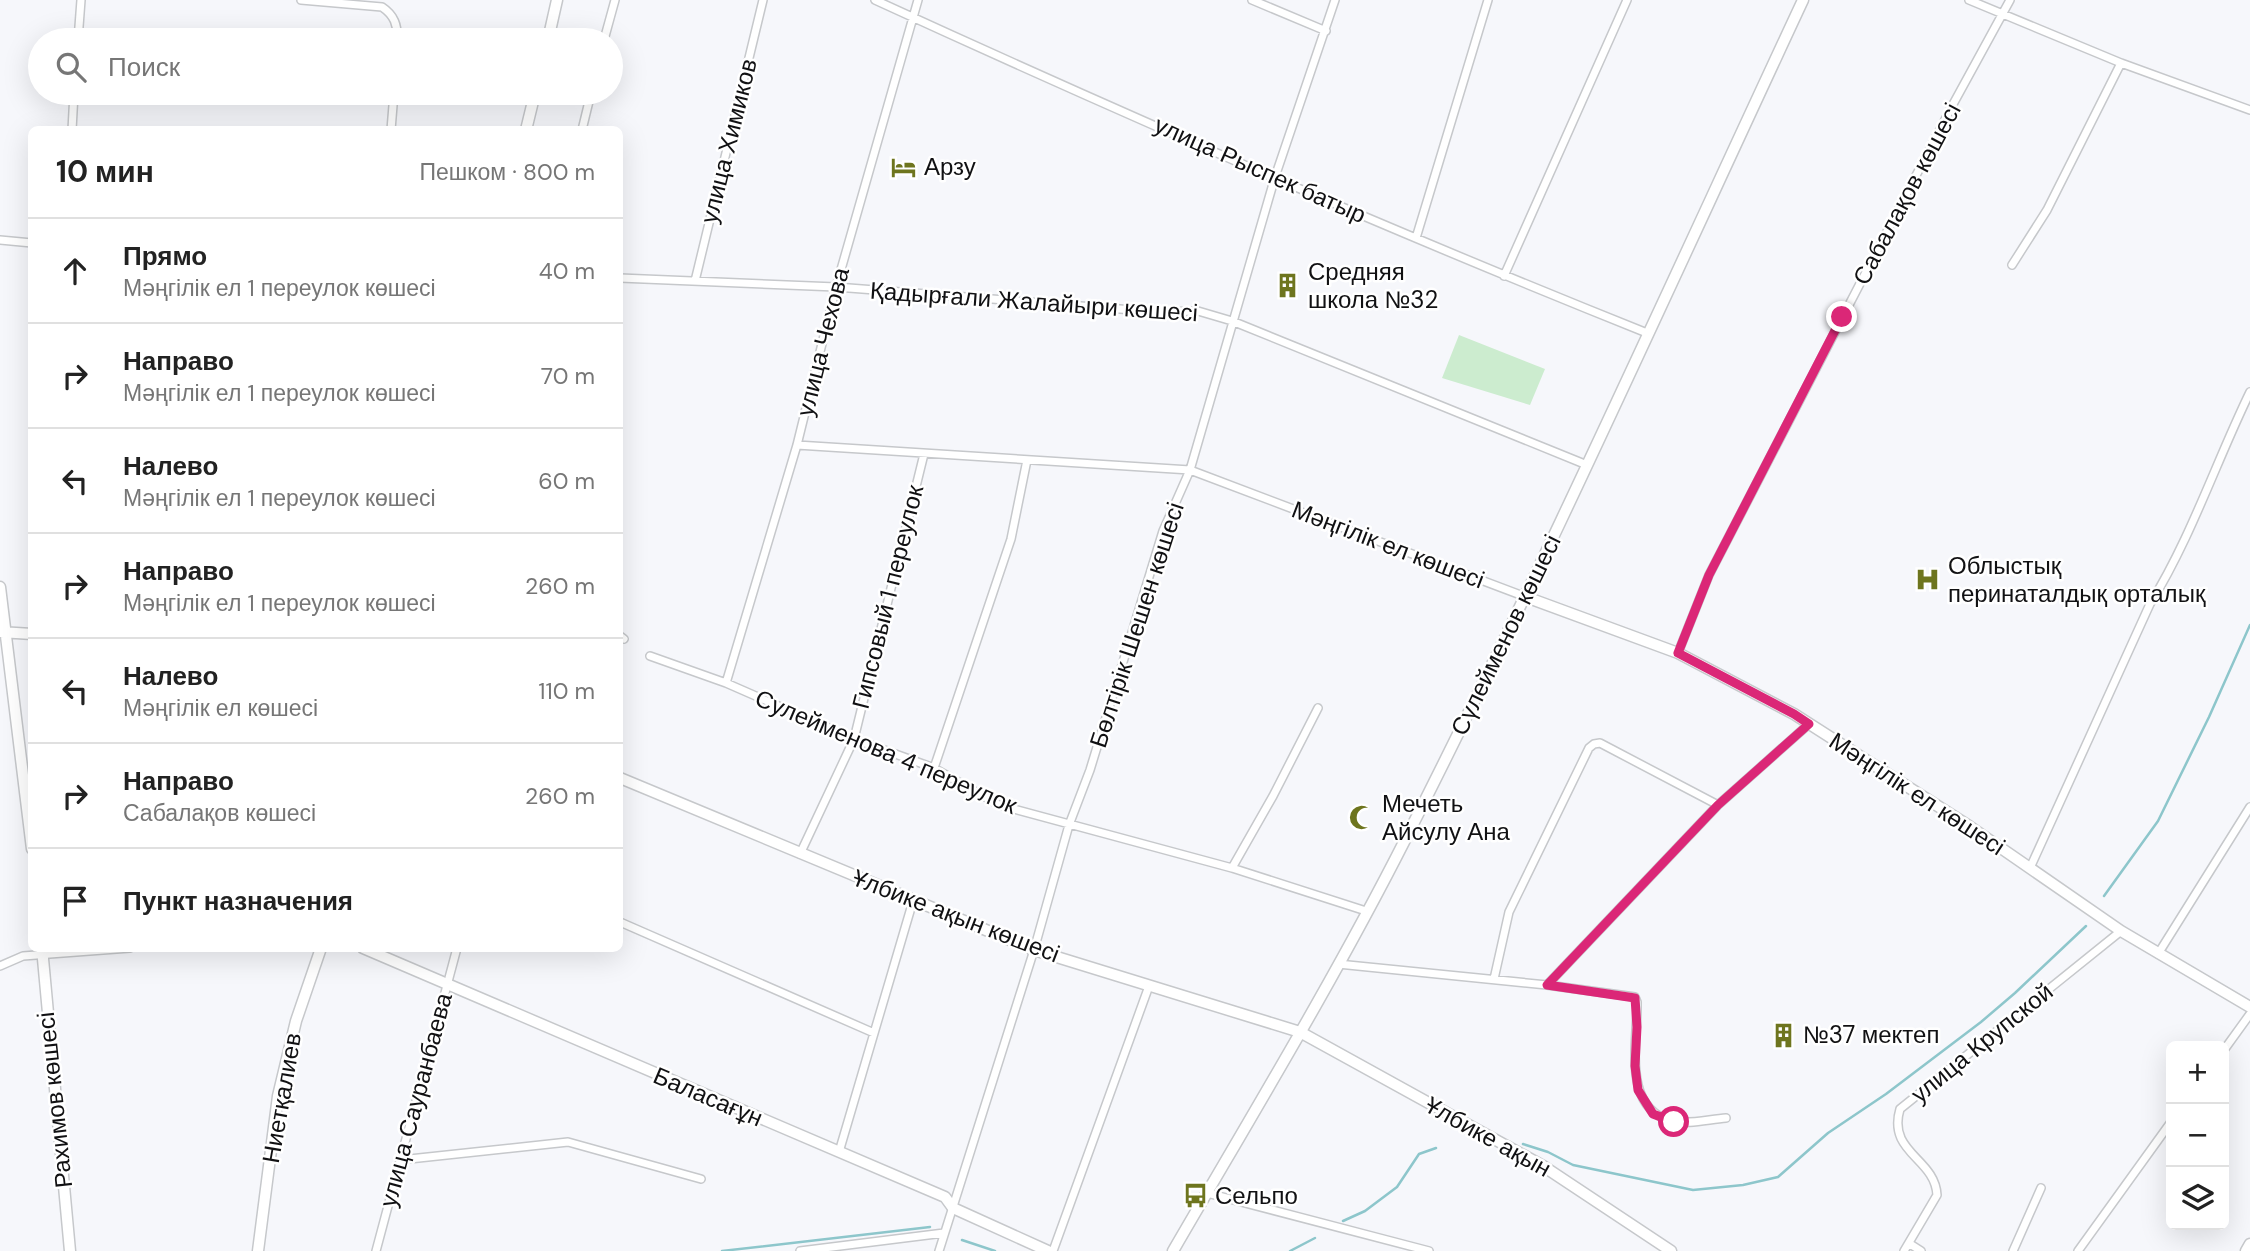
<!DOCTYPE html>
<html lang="ru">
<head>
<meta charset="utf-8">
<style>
  body { margin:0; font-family:"DM Sans",sans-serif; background:#f2f2f2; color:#222 }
  .controls { position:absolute; right:21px; bottom:21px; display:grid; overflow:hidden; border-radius:10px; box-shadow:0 7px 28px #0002 }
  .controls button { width:63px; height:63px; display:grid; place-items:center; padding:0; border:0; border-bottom:2px solid #e0e0e0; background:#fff; color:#222; font:35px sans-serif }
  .stop { position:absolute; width:21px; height:21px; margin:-16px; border:5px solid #db2777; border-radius:50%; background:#fff }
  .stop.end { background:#db2777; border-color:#fff; box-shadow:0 2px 7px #0008 }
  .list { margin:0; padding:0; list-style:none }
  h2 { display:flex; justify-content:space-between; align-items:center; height:91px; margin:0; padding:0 28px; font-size:30px }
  h2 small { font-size:23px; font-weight:400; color:#767676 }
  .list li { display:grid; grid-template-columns:46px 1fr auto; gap:21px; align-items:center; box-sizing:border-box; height:105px; padding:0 28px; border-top:2px solid #e0e0e0 }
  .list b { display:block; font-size:26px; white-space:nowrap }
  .list p { margin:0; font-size:23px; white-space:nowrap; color:#767676 }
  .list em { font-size:23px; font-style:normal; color:#767676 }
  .icon { flex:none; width:38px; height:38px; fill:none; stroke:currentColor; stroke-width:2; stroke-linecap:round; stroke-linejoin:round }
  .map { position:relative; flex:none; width:2250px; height:1251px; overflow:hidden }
  .search { position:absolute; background:#fff; box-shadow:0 7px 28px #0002; left:28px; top:28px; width:595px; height:77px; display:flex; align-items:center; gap:18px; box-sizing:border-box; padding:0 24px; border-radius:38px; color:#767676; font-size:26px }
  .panel { position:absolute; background:#fff; box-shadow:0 7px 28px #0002; left:28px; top:126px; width:595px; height:826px; border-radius:10px }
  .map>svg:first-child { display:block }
</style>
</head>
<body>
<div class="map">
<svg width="2250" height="1251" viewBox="0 0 2250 1251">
  <rect width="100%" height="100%" fill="#f6f7fb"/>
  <path fill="#cceccf" d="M 1459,335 L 1545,369 L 1530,405 L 1442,378 Z"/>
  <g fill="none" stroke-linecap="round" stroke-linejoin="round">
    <path stroke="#8dc6cb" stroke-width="2.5" d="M 2104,896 L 2158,821 L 2209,717 L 2250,625
      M 1523,1144 L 1548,1152 L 1573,1165 L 1693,1190 L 1743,1185 L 1778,1177 L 1828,1133 L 1886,1094 L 1981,1022 L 2015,993 L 2086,926
      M 1343,1221 L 1365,1211 L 1397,1187 L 1419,1154 L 1436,1148
      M 962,1240 L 995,1251
      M 722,1251 L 930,1227
      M 1290,1251 L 1315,1238"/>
    <defs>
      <path id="street" d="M 301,0 L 382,7 C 394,15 398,25 397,40
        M 875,0 C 1130,117 1387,229 1647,333
        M 1252,0 L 1326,31
        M 1969,0 L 2121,63 L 2250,110
        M 78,40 L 81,0
        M 604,40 L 615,0
        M 72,130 L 74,93
        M 391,130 L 394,93
        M 582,130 L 591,93
        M 1416,238 L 1488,0
        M 0,240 L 32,243
        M 2012,265 L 2047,210 L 2121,63
        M 1504,276 L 1627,0
        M 620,278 L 836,287 L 1159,312 L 1198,311 L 1232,321 L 1587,465
        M 695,281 L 763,0
        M 797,445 L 1190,470 L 1526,597
        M 620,636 L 624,639
        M 1678,653 L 1709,575 L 1951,108 L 2010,0
        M 650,656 L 726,683 L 854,739 L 934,768 L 999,805 L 1232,868 L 1366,911
        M 726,683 L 797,445 L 836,287 L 918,0
        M 934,768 L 1011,539 L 1027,460
        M 800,854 L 854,739 L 924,454
        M 1232,868 L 1273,796 L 1318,708
        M 2030,868 L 2150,604 C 2191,538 2216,462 2250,392
        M 620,922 L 874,1033
        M 2158,954 L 2250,807
        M 1338,964 L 1547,985 L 1718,805 L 1809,724
        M 0,966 L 23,956 L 130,948
        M 1494,979 L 1509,912 L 1589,748 L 1594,744 L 1600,743 L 1718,805
        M 1547,985 L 1635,997 L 1637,1002 C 1638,1041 1621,1108 1672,1121 C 1687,1125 1710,1119 1726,1118
        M 2224,1050 L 2250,1014
        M 839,1152 L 913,901
        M 400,1160 L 568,1142 L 701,1179
        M 1207,1193 L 1429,1251
        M 1910,1244 L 1921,1251
        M 376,1251 L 457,948
        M 800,1251 L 944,1233
        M 939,1251 L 1034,950 L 1069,825 L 1090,770 L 1163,531 L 1190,470 L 1275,177 L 1335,0
        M 1053,1251 L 1149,986
        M 1904,1251 L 1937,1195 C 1935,1158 1887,1153 1900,1109 L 2121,931
        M 2013,1251 L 2041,1188
        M 2078,1251 L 2171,1122"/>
      <path id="secondary" d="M 548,40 L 557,0
        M 526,130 L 535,93
        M 0,587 L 32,849
        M 1526,597 L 1678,653 L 1794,714 L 1969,826 L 2121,931 L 2250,1007
        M 0,632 L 32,634
        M 620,778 L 1034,950 L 1300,1032 L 1543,1166 L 1671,1251
        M 42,948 L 70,1251
        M 363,948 L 945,1197 L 953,1208 L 1048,1251
        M 258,1251 L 278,1096 L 296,1021 L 321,948
        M 1173,1251 C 1252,1115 1334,980 1405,840 C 1545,564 1672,281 1803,0
        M 2246,1251 L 2250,1244"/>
    </defs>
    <use href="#street" stroke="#c6c8cb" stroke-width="10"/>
    <use href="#secondary" stroke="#c6c8cb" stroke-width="13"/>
    <use href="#street" stroke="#fff" stroke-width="7"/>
    <use href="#secondary" stroke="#fff" stroke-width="10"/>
  </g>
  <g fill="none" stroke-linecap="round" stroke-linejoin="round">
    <path stroke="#db2777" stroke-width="9" d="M 1674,1122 L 1653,1114 L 1638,1090 L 1635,1066 L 1637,1027 L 1635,998 L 1547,985 L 1718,805 L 1809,724 L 1794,714 L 1678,653 L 1709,575 L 1842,317"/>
  </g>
  <defs>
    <symbol id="hotel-bare" viewBox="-9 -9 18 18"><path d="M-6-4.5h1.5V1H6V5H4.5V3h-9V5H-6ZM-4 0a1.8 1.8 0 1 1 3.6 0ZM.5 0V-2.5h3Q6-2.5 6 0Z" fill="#6e751e" stroke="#fff" stroke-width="2.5" paint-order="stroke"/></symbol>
    <symbol id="building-bare" viewBox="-9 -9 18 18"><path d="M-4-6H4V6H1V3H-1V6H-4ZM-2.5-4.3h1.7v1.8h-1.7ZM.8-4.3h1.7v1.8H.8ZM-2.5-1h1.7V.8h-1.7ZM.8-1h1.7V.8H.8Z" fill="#6e751e" stroke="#fff" stroke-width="2.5" paint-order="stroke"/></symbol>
    <symbol id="hospital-bare" viewBox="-9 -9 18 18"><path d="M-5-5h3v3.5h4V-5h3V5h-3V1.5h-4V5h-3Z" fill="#6e751e" stroke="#fff" stroke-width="2.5" paint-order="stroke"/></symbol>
    <symbol id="mosque-bare" viewBox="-9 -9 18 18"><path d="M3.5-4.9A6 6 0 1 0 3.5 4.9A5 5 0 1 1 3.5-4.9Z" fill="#6e751e" stroke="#fff" stroke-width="2.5" paint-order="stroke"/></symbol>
    <symbol id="bus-bare" viewBox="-9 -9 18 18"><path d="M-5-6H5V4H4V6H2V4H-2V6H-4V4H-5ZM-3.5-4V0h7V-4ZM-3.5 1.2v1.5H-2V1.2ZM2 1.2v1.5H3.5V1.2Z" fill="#6e751e" stroke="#fff" stroke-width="2.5" paint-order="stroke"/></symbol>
  </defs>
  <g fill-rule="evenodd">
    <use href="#hotel-bare" x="886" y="150" width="35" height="35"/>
    <use href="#building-bare" x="1270" y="268" width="35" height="35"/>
    <use href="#hospital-bare" x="1910" y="562" width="35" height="35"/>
    <use href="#mosque-bare" x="1344" y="800" width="35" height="35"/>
    <use href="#building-bare" x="1766" y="1018" width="35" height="35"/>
    <use href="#bus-bare" x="1178" y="1178" width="35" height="35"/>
  </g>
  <g text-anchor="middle" stroke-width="5" stroke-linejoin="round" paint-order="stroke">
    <g font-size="24" fill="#111113" stroke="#fff">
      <text transform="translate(729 141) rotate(-76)" y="8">улица Химиков</text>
      <text transform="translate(1260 170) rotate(24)" y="8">улица Рыспек батыр</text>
      <text transform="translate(1907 194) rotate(-62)" y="8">Сабалақов көшесі</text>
      <text transform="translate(1034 302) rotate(4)" y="8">Қадырғали Жалайыри көшесі</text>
      <text transform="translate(823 342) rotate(-76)" y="8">улица Чехова</text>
      <text transform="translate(1388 545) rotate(21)" y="8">Мәңгілік ел көшесі</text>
      <text transform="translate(888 597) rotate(-76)" y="8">Гипсовый 1 переулок</text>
      <text transform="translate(1137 625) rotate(-72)" y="8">Бөлтірік Шешен көшесі</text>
      <text transform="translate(1506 635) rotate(-64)" y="8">Сүлейменов көшесі</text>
      <text transform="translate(886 752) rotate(23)" y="8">Сулейменова 4 переулок</text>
      <text transform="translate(1917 794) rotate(33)" y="8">Мәңгілік ел көшесі</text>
      <text transform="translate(956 916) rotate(21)" y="8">Ұлбике ақын көшесі</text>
      <text transform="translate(1982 1043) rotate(-39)" y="8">улица Крупской</text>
      <text transform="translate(708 1097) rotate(23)" y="8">Баласағұн</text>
      <text transform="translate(282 1098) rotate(-80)" y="8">Ниетқалиев</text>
      <text transform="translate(55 1100) rotate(-96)" y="8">Рахимов көшесі</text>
      <text transform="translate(416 1100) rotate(-75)" y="8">улица Сауранбаева</text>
      <text transform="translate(1488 1137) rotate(29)" y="8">Ұлбике ақын</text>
    </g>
    <g font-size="24" fill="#111113" stroke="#fff" text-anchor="start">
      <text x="924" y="175">Арзу</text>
      <text x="1308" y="280">Средняя<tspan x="1308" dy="28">школа №32</tspan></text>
      <text x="1948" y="574">Облыстық<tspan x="1948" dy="28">перинаталдық орталық</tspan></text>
      <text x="1382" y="812">Мечеть<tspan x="1382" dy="28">Айсулу Ана</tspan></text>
      <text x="1803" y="1043">№37 мектеп</text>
      <text x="1215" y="1204">Сельпо</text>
    </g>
  </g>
</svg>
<div class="controls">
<button>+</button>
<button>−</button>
<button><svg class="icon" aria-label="layers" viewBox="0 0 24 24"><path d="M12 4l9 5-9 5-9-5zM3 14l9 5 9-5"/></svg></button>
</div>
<div class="stop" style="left:1674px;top:1122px"></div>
<div class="stop end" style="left:1842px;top:317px"></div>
<div class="search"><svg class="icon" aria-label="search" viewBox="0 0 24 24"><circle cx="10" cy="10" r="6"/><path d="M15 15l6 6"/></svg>Поиск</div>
<section class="panel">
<h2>10 мин<small>Пешком · 800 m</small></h2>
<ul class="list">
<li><svg class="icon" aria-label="ahead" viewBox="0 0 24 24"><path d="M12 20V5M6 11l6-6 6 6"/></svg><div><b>Прямо</b><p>Мәңгілік ел 1 переулок көшесі</p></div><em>40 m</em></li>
<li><svg class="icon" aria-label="right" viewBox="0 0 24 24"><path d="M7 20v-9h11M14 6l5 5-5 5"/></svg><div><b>Направо</b><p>Мәңгілік ел 1 переулок көшесі</p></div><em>70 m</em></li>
<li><svg class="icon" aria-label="left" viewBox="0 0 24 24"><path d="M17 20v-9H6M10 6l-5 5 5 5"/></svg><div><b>Налево</b><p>Мәңгілік ел 1 переулок көшесі</p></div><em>60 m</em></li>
<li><svg class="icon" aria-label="right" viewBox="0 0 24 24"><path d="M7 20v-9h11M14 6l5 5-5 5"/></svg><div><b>Направо</b><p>Мәңгілік ел 1 переулок көшесі</p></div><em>260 m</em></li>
<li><svg class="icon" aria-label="left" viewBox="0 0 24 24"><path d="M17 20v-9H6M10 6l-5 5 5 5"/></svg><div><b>Налево</b><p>Мәңгілік ел көшесі</p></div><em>110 m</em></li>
<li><svg class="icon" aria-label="right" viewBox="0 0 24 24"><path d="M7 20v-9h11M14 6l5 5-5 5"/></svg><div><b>Направо</b><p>Сабалақов көшесі</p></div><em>260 m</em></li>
<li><svg class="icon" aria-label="arrive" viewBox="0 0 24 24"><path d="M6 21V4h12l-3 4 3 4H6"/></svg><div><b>Пункт назначения</b></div></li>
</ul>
</section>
</div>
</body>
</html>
